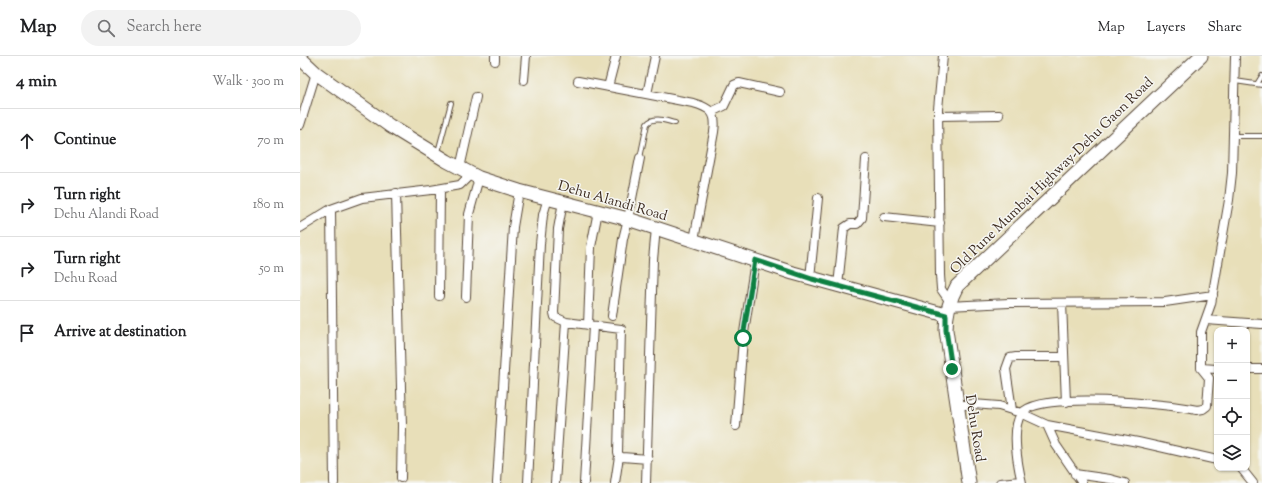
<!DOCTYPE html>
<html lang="en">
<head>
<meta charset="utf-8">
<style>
  body { margin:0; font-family:"Sorts Mill Goudy",serif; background:#f2f2f2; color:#202124 }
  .controls { position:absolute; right:12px; bottom:12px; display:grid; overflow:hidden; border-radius:8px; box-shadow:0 1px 3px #0004 }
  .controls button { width:36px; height:36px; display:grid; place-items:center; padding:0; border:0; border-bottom:1px solid #e0e0e0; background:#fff; color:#202124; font:20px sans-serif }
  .stop { position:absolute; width:12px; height:12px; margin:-9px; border:3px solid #0b8043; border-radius:50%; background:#fff }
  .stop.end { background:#0b8043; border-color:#fff; box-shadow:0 1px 4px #0008 }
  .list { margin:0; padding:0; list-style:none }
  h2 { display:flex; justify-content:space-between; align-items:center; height:52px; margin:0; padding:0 16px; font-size:17px }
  h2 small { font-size:13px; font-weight:400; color:#757577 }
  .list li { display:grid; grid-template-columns:26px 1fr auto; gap:12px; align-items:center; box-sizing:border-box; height:64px; padding:0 16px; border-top:1px solid #e0e0e0 }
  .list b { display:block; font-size:15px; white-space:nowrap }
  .list p { margin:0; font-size:13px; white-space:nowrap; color:#757577 }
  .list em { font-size:13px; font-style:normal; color:#757577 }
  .icon { flex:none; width:22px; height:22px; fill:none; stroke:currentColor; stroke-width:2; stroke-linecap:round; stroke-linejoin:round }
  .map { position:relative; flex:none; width:962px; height:427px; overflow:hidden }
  header { display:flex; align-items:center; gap:24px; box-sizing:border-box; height:56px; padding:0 20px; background:#fff; border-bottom:1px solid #e0e0e0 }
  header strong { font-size:19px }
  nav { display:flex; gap:22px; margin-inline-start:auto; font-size:14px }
  .search { width:280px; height:36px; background:#f2f2f2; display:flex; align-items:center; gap:10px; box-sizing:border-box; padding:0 14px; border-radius:22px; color:#757577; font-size:15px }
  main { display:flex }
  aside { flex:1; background:#fff }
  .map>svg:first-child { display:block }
</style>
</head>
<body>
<header>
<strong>Map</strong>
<div class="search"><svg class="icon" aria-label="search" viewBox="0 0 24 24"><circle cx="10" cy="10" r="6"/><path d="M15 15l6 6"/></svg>Search here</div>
<nav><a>Map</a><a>Layers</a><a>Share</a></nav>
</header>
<main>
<aside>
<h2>4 min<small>Walk · 300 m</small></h2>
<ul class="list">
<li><svg class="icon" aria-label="ahead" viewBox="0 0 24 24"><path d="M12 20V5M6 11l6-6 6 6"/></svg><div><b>Continue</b></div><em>70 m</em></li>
<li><svg class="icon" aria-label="right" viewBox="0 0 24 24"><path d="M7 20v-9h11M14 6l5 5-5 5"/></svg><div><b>Turn right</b><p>Dehu Alandi Road</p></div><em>180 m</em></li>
<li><svg class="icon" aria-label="right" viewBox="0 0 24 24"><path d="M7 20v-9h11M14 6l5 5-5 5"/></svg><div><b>Turn right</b><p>Dehu Road</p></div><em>50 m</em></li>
<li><svg class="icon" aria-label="arrive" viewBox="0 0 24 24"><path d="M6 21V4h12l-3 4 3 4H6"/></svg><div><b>Arrive at destination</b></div></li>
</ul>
</aside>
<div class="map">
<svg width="962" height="427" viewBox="0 0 962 427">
  <rect width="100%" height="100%" fill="#f6f6f2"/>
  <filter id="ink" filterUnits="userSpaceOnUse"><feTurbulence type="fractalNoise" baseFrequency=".025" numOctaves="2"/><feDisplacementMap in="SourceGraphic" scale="8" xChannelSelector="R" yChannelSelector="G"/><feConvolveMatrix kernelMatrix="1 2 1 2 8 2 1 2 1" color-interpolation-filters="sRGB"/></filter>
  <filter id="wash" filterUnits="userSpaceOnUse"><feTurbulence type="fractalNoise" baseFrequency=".012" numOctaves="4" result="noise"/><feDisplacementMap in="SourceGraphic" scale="16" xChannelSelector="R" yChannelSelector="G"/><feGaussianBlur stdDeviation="0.9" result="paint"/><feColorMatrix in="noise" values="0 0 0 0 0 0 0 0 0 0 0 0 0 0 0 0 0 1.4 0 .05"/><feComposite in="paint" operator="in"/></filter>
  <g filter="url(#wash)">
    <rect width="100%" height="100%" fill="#e8dfb9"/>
  </g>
  <g filter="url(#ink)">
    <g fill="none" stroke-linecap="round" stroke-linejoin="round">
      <defs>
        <path id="lane" d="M 935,25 L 962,29
          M 957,28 L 962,20
          M 933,80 L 962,80
          M 138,96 L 151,47
          M 340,102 L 347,68 C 354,60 366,65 375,67"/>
        <path id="street" d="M 643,0 L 638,53 L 640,219 L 641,233 L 650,246
          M 195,5 L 195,0
          M 224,24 L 226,0
          M 278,25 L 393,47 C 411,52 417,57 414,76 L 394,184
          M 308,31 L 316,0
          M 347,38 L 355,0
          M 411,56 L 424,50 L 434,29 L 439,27 L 480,36
          M 638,60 L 699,59
          M 0,69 L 16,17
          M 160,112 L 176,41
          M 96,137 L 102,370 L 101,422
          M 263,146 L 258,173 L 254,257 L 255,261 L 266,266 L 321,273 L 318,396 L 319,400 L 322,401 L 348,403
          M 31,153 L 34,427
          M 584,161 L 640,167
          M 0,172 L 31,153 L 62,142 L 131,134 L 160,129 L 171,118
          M 510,222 L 518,142
          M 538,230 L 544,172 L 550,168 L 557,168 L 562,162 L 566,103
          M 139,240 L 140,133
          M 166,241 L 169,158 L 179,122
          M 762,247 L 766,346
          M 648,250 L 709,247 L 865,246 L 913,239
          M 312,260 L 323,183 L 328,163 L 340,102
          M 906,264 L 962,268
          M 288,269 L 291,191 L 298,155
          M 901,312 L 917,313
          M 947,313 L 962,313
          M 657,350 L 673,348 L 699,350 L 721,357 L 747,369 L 838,386 L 917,404
          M 712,354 L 706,313 L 710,302 L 716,301 L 764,301
          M 747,369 L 756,389 L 782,427
          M 436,370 L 443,283 L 455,205
          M 941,412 L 953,427
          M 775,418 L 810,423 L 825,427
          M 197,427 L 213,171 L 219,135
          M 228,427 L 240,188 L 243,159 L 248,142
          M 255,427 L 266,266
          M 284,427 L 293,270
          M 315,427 L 319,400
          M 346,427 L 353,204 L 356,172
          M 700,427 L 721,425
          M 722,427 C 718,410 711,373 721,358 C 737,334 869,348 897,354 L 903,353 L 907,350 L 909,322 L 901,312 L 901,276 L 911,248 L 929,144 L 932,117 L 935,0"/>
        <path id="primary" d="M 0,2 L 16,17 L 90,70 L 147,105 L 179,122 L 219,135 L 328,163 L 493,217 L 646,259
          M 669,427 L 646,274 C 646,258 649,244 657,230 L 901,0"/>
      </defs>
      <use href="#lane" stroke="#554535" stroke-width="6"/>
      <use href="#street" stroke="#554535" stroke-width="10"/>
      <use href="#primary" stroke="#554535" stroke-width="15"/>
      <use href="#lane" stroke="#fff" stroke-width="4"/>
      <use href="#street" stroke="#fff" stroke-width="8"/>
      <use href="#primary" stroke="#fff" stroke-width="13"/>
    </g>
  </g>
  <g fill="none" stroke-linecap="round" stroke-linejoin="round" filter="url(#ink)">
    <path stroke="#0b8043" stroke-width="5" d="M 443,282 L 455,204 L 512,223 L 646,259 L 646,274 L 652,313"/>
  </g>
  <g text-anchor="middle" stroke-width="3" stroke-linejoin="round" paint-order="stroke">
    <g font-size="14" fill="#3b2a1e" stroke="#f6f6f2">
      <text transform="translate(751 119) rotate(-44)" y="5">Old Pune Mumbai Highway-Dehu Gaon Road</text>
      <text transform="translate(313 144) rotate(16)" y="5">Dehu Alandi Road</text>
      <text transform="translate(676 372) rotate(81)" y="5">Dehu Road</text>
    </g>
  </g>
</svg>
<div class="controls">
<button>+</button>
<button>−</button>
<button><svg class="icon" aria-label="locate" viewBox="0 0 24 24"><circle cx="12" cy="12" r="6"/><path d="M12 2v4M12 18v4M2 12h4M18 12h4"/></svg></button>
<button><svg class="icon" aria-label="layers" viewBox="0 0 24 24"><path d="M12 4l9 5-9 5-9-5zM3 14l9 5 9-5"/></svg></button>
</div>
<div class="stop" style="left:443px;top:282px"></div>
<div class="stop end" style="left:652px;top:313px"></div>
</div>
</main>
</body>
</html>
